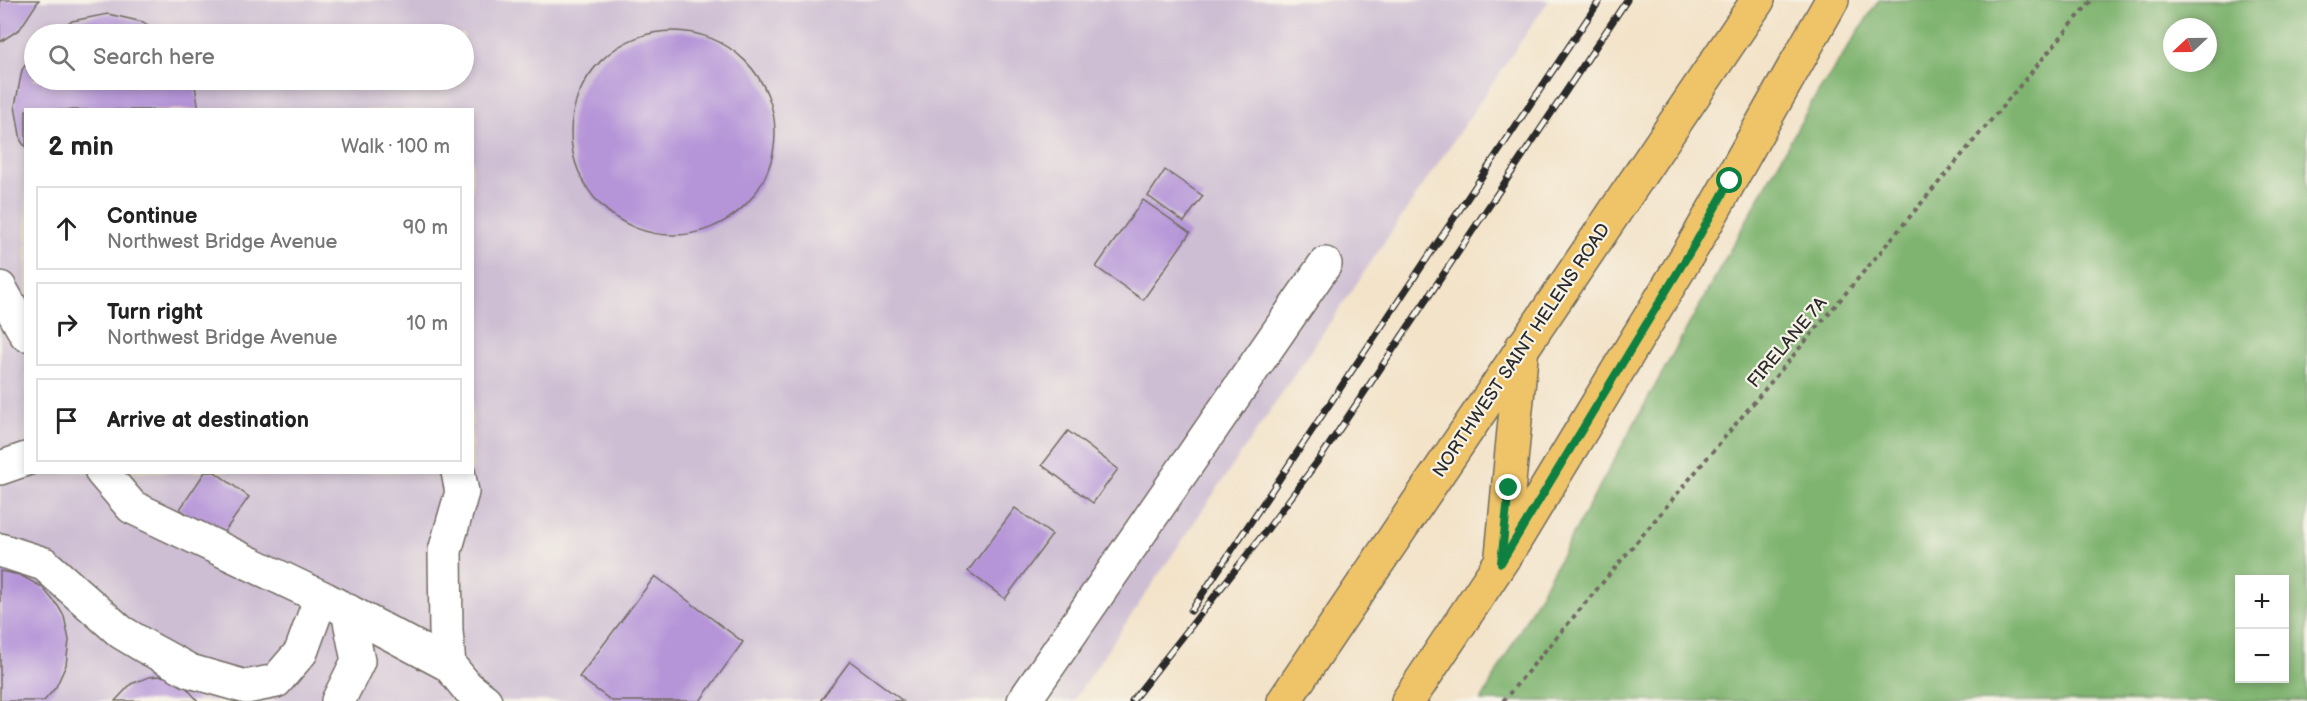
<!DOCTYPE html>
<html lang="en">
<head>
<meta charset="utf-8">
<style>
  body { margin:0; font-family:"Balsamiq Sans",sans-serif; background:#f6f6f6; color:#222 }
  .controls { position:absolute; right:18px; bottom:18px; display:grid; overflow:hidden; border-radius:0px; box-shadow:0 3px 9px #0003 }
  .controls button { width:54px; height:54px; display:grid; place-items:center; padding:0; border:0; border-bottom:2px solid #e0e0e0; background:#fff; color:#222; font:30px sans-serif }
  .compass { position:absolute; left:2163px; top:18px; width:54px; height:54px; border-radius:50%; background:#fff; box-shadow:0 3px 9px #0003; rotate:248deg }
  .stop { position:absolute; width:18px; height:18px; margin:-14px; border:4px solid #0b8043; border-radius:50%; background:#fff }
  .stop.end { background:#0b8043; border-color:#fff; box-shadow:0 2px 6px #0008 }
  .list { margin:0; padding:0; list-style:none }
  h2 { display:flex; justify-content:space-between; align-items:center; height:78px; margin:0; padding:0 24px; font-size:26px }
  h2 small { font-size:20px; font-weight:400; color:#767676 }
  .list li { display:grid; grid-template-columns:39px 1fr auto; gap:18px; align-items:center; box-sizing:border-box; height:84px; margin:0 12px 12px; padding:0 12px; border:2px solid #e0e0e0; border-radius:0px }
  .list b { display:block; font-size:22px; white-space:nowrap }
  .list p { margin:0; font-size:20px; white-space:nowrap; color:#767676 }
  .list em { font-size:20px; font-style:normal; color:#767676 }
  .icon { flex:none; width:33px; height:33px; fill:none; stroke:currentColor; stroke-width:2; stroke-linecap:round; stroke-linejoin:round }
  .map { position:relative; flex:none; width:2307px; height:701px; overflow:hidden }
  .search { position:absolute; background:#fff; box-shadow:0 3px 9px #0003; left:24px; top:24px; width:450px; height:66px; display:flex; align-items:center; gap:15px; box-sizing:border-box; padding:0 21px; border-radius:33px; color:#767676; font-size:22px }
  .panel { position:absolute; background:#fff; box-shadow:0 3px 9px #0003; left:24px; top:108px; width:450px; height:366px; border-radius:0px }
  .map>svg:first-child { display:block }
</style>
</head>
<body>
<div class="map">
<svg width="2307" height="701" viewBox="0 0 2307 701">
  <rect width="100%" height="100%" fill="#f7f3e8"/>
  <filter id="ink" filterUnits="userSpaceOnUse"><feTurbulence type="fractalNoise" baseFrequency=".0167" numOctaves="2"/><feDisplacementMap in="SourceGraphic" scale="12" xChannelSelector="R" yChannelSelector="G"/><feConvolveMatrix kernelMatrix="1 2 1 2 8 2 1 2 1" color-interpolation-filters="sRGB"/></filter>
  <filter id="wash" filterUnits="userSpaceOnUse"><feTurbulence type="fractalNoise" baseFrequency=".008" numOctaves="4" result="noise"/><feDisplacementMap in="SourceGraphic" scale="24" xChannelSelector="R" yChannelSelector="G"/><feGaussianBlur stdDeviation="1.35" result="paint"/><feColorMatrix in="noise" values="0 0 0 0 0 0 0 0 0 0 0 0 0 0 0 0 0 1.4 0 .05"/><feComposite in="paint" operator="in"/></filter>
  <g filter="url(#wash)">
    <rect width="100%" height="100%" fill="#f3e3c9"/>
    <path fill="#cdbed3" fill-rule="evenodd" d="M 0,0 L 1549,0 L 1073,701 L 0,701 ZM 34,34 L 464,34 L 464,80 L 34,80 ZM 26,110 L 472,110 L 472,472 L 26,472 Z"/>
    <path fill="#7fb470" stroke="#55704e" stroke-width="1.5" fill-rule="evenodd" d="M 1879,0 L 2307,0 L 2307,701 L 1481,701 L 1812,102 ZM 2172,27 L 2208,27 L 2208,63 L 2172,63 ZM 2240,580 L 2284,580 L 2284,678 L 2240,678 Z"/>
    <g id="blocks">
      <path fill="#b595d8" d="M 0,0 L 39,0 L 20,29 L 0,42 Z
        M 108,14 L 143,22 L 161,34 L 52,34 L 72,21 Z
        M571 133a102 102 0 1 1 204 0a102 102 0 1 1-204 0Z
        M 34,52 L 34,80 L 194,80 L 199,110 L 26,110 L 26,148 L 21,141 L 15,106 L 22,70 Z
        M 1165,170 L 1203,196 L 1184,222 L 1148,196 Z
        M 1143,200 L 1190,233 L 1143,300 L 1096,267 Z
        M 1068,431 L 1118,469 L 1093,503 L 1042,465 Z
        M 205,472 L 215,472 L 249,497 L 220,538 L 180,509 Z
        M 1015,508 L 1052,535 L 1005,599 L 968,571 Z
        M 0,571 L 20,575 L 42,587 L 58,606 L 64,616 L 69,640 L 66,665 L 56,687 L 44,701 L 0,701 Z
        M 655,576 L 743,642 L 700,701 L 612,701 L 579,677 Z
        M 850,661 L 903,701 L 820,701 Z
        M 159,676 L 169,677 L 186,687 L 198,701 L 115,701 L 131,684 L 149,677 Z"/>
    </g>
  </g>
  <g filter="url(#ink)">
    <use href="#blocks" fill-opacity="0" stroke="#716b62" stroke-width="1.5"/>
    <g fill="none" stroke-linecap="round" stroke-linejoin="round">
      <defs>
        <path id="minor" d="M 0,288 L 26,334
          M 0,468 L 26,459
          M 102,472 L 132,507 L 325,599 L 449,665
          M 458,472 L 462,492 L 445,551 L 446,631 L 449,665 L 467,687 L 485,701
          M 0,550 L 44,564 L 121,632 L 146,647 L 190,671 L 246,687 L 276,681 L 301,652 L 321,597
          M 338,701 L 358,661 L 348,611
          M 1024,701 L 1325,264"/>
        <path id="major" d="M 1502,555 L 1522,347
          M 1408,701 L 1514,542 L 1696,241 L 1832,0"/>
        <path id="highway" d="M 1284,701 L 1758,0"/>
      </defs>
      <use href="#minor" stroke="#716b62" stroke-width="36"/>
      <use href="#major" stroke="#716b62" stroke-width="36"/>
      <use href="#highway" stroke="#716b62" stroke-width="36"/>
      <path stroke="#716b62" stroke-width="4" stroke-dasharray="4.5 4.5" stroke-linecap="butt" d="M 1503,701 L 2092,0"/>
      <use href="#minor" stroke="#fff" stroke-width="33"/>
      <use href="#major" stroke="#efc469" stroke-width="33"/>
      <use href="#highway" stroke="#efc469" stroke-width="33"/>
      <defs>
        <path id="rail" d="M 1191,611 L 1600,0
          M 1132,701 L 1269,527 L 1323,454 L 1627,0"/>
      </defs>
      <use href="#rail" stroke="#2b2b2b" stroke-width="7"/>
      <use href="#rail" stroke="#f7f3e8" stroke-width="4.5" stroke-dasharray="14" stroke-linecap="butt"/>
    </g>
  </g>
  <g fill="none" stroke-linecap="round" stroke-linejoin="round" filter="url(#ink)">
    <path stroke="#0b8043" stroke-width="8" d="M 1509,488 L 1501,563 L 1696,242 L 1730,181"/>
  </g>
  <g text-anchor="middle" stroke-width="4.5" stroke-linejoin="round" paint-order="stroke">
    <g font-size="18" fill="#2b2b2b" stroke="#f7f3e8">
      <text transform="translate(1787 342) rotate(-50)" y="6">FIRELANE 7A</text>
      <text transform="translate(1521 350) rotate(-56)" y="6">NORTHWEST SAINT HELENS ROAD</text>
    </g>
  </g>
</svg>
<div class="controls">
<button>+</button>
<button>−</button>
</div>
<svg class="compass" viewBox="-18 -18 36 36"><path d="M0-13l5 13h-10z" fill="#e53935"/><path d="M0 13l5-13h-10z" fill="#767676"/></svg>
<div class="stop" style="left:1730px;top:181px"></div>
<div class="stop end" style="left:1509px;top:488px"></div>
<div class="search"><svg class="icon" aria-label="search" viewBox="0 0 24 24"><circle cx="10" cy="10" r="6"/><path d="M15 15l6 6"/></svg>Search here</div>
<section class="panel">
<h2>2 min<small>Walk · 100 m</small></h2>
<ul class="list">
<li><svg class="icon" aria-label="ahead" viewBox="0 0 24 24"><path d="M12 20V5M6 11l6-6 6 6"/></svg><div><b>Continue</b><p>Northwest Bridge Avenue</p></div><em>90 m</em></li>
<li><svg class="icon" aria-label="right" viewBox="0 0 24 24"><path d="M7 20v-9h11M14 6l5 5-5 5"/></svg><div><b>Turn right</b><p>Northwest Bridge Avenue</p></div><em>10 m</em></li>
<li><svg class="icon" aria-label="arrive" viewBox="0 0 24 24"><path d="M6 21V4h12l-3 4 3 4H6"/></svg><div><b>Arrive at destination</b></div></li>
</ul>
</section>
</div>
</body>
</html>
